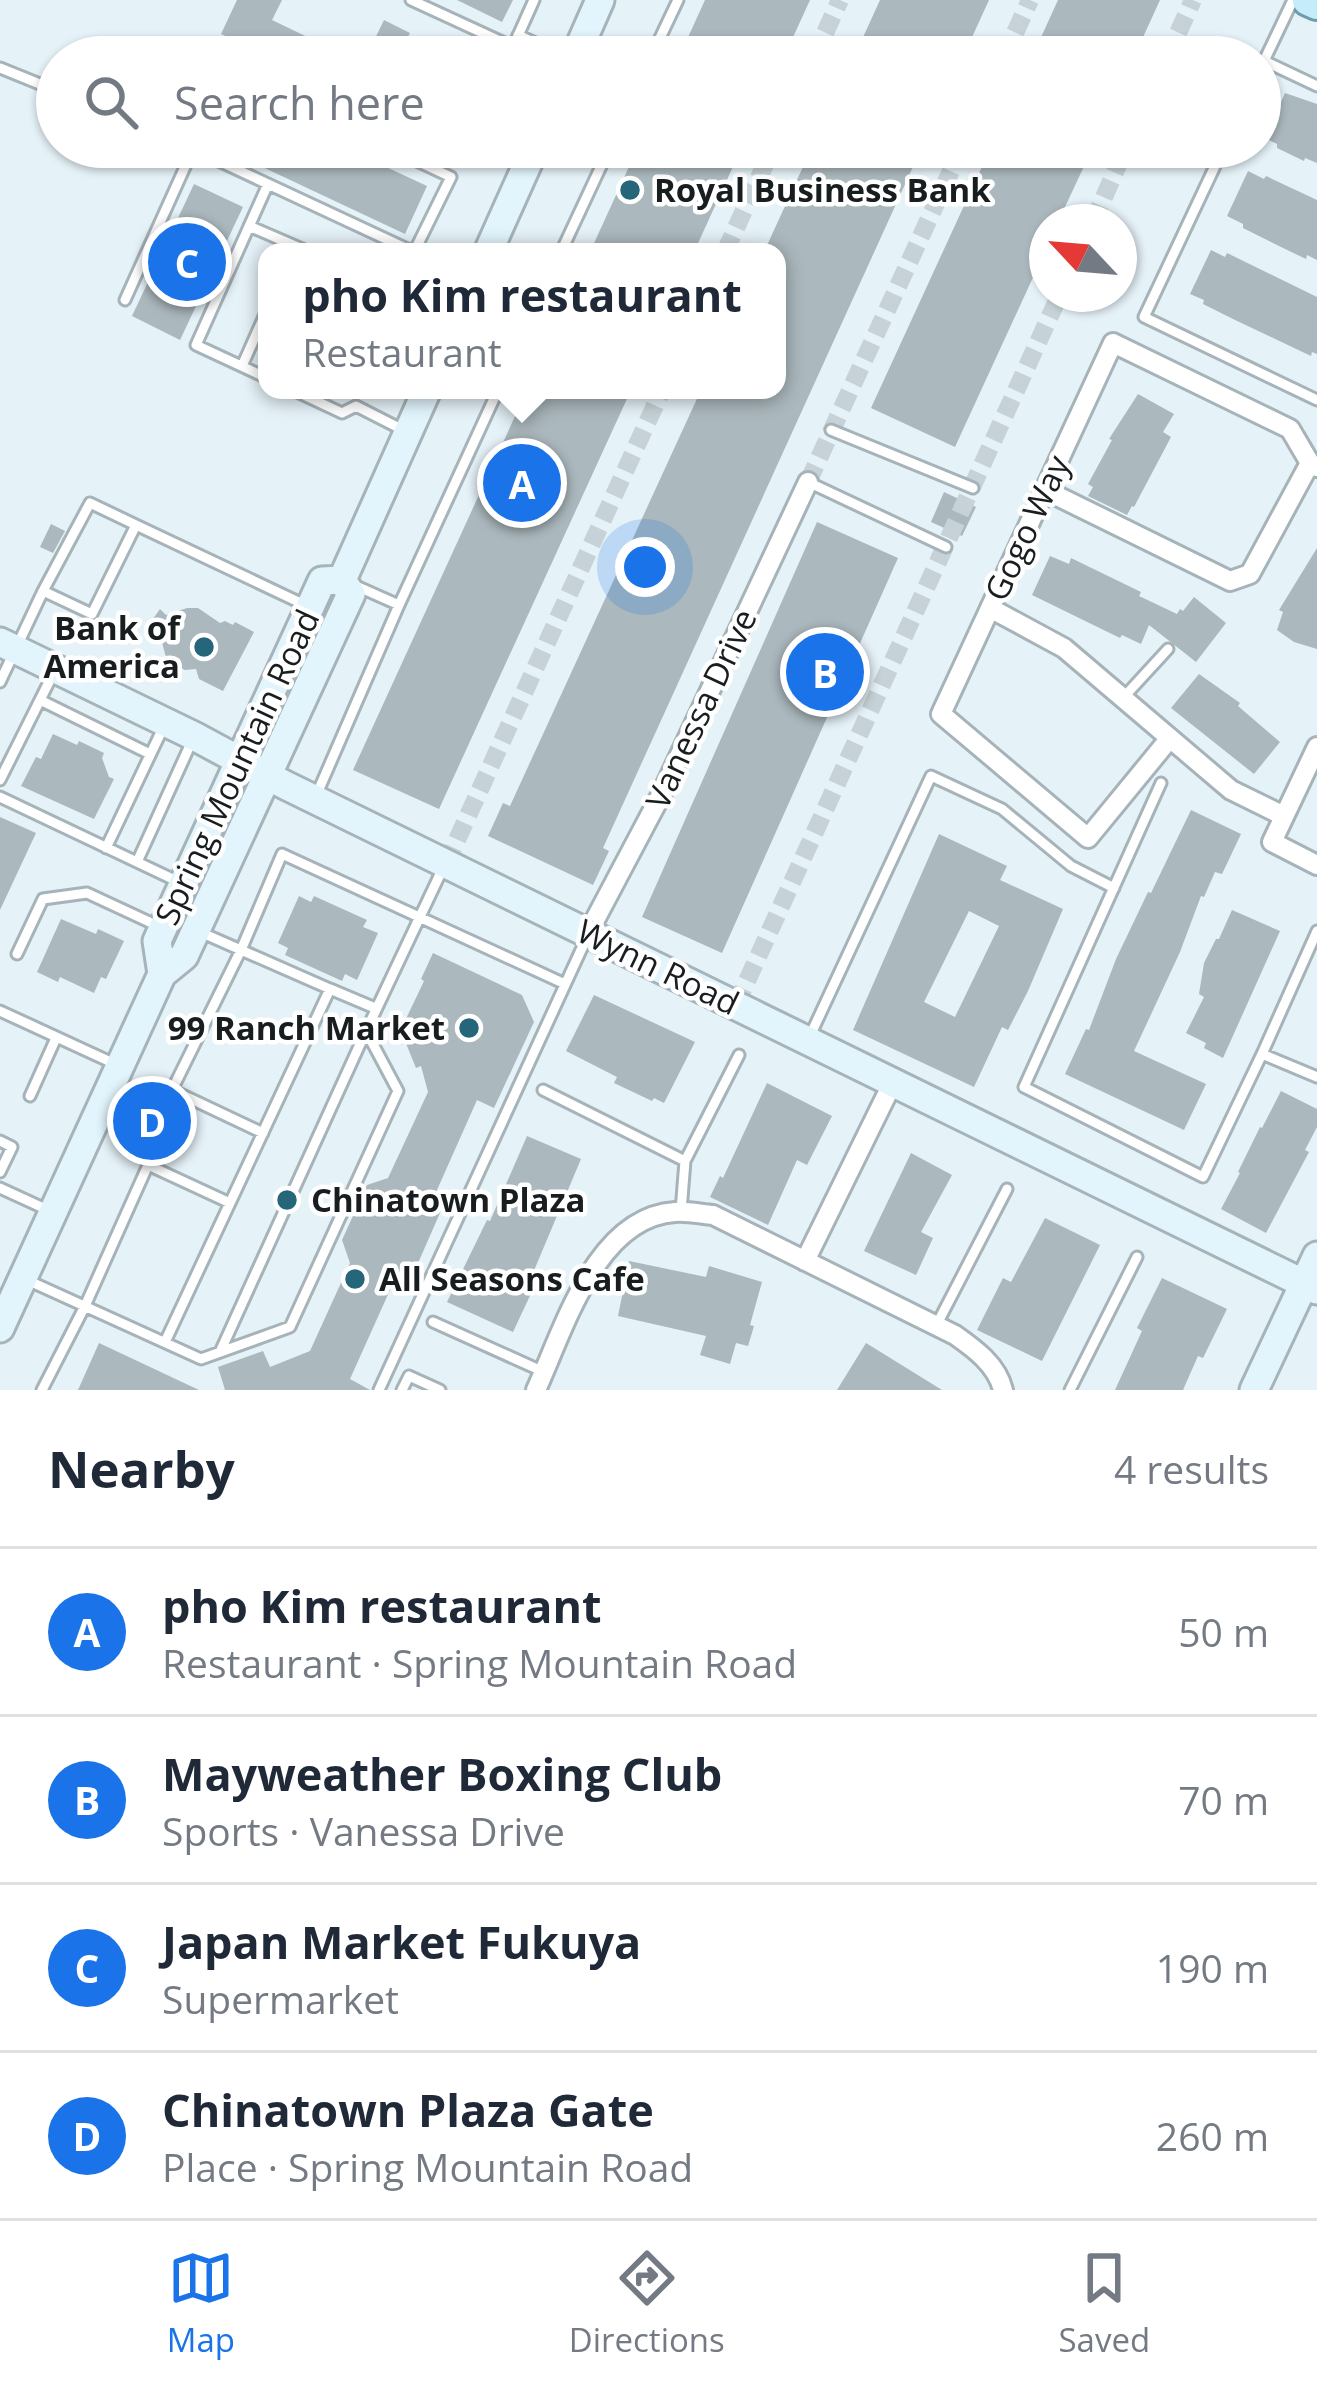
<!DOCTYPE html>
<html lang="en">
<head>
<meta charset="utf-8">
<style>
  body { margin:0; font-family:"Open Sans",sans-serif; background:#f2f2f3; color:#1f2937 }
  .compass { position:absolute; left:1029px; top:204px; width:108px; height:108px; border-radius:50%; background:#fff; box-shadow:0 3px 9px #0004; rotate:296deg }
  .you { position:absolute; left:645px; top:567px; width:42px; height:42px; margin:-30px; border:9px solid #fff; border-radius:50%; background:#1a73e8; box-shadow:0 0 0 18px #1a73e833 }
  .badge { display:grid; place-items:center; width:78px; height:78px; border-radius:50%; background:#1a73e8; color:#fff; font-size:39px; font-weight:700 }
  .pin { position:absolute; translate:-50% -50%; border:6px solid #fff; box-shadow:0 3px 12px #0006 }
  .popup { position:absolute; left:258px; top:243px; width:528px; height:156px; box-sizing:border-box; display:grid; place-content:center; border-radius:24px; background:#fff; filter:drop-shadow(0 3px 9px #0005); font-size:39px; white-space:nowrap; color:#747a83 }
  .popup b { font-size:45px; color:#1f2937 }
  .popup::after { content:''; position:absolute; left:50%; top:100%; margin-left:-24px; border:24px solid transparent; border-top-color:#fff }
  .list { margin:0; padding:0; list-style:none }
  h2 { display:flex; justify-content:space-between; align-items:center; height:156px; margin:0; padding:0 48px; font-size:51px }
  h2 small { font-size:39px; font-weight:400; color:#747a83 }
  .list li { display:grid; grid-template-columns:78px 1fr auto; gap:36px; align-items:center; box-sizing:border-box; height:168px; padding:0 48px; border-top:3px solid #e0e1e3 }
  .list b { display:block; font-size:45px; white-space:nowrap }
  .list p { margin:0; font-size:39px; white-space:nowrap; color:#747a83 }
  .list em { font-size:39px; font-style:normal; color:#747a83 }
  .icon { flex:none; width:66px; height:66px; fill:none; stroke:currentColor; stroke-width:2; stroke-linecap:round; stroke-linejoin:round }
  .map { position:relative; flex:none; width:1317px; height:1390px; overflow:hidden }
  .search { position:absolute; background:#fff; box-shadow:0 3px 9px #0004; left:36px; right:36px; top:36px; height:132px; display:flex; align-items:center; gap:30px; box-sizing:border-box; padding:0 42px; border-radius:66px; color:#747a83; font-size:45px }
  .sheet { height:828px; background:#fff }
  nav { display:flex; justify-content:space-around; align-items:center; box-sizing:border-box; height:168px; border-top:3px solid #e0e1e3; background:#fff; font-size:33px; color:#747a83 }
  nav a { display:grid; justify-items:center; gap:6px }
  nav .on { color:#1a73e8 }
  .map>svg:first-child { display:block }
</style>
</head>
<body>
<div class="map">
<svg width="1317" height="1390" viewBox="0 0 1317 1390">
  <rect width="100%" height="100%" fill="#e5f2f8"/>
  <path fill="#abb8bd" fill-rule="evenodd" d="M 237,0 L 282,0 L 272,20 L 349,57 L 269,57 L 221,34 Z
    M 457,0 L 513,0 L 502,22 Z
    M 705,0 L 810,0 L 784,57 L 679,57 Z
    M 880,0 L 989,0 L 963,57 L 854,57 Z
    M 1058,0 L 1160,0 L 1134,57 L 1032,57 Z
    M 384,20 L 410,33 L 397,57 L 366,57 Z
    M 1285,93 L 1317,104 L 1317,163 L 1305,158 L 1304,161 L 1277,148 L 1277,144 L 1265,138 Z
    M 220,147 L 343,147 L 427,186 L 405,234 Z
    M 638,147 L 742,147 L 694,252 L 590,252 Z
    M 812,147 L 922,147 L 603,848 L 609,851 L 593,885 L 488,836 L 503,803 L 510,806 L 701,390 L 777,390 L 777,252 L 764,252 Z
    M 991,147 L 1093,147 L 1058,222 L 1047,222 L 1047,247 L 955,447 L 871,408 Z
    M 1248,171 L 1264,179 L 1266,176 L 1317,200 L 1317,260 L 1307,255 L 1306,259 L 1283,248 L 1243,228 L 1243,224 L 1227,216 Z
    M 194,184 L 243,207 L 180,340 L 132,316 Z
    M 1211,250 L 1225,257 L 1227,253 L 1317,297 L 1317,354 L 1312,352 L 1311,356 L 1235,320 L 1203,304 L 1204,300 L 1190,294 Z
    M 527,390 L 631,390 L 439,809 L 353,770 Z
    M 1138,394 L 1174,414 L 1163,432 L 1171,437 L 1134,507 L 1132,506 L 1127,515 L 1088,496 L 1093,487 L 1088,484 L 1112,440 L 1109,439 Z
    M 944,492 L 976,507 L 962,536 L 931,522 Z
    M 817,522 L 898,558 L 722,953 L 642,917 Z
    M 51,524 L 65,531 L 53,553 L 40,547 Z
    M 1317,548 L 1317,649 L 1294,642 L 1277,630 L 1283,612 L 1279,610 Z
    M 1050,556 L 1069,564 L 1071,558 L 1141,592 L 1139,596 L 1177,614 L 1180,609 L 1183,611 L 1194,597 L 1226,623 L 1196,662 L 1149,625 L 1141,644 L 1122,635 L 1120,638 L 1032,595 Z
    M 187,608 L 198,608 L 220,623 L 225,621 L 233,625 L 235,622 L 254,632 L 223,691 L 199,679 L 196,669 L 185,670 L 167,661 L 160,635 L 149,633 L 150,623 L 160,609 L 166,615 Z
    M 1199,674 L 1240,703 L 1238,706 L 1280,742 L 1254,774 L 1171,708 Z
    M 53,734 L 77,745 L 79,741 L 104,753 L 102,758 L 109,777 L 114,779 L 94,819 L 21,786 L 36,757 L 41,759 Z
    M 1191,810 L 1241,834 L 1222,874 L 1215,872 L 1204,897 L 1201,896 L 1180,952 L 1134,1051 L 1206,1084 L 1184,1130 L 1065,1074 L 1086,1029 L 1089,1030 L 1116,959 L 1148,892 L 1151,893 Z
    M 0,817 L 36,833 L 0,910 Z
    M 939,834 L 1007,866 L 1000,880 L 1063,909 L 1028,991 L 1008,1030 L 1002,1027 L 974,1087 L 853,1030 ZM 969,911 L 999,926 L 955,1017 L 924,1002 Z
    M 299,896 L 311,902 L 314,896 L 367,920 L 363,927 L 378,933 L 357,980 L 345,974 L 342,981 L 285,955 L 288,948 L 278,943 Z
    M 1232,910 L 1280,931 L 1223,1058 L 1204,1048 L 1206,1043 L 1186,1033 L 1204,997 L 1199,994 L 1204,963 L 1216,939 L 1219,939 Z
    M 61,919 L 96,934 L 98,929 L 124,941 L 106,979 L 101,977 L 94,993 L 60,977 L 58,982 L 37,972 Z
    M 433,953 L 522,995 L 534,1022 L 494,1108 L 477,1100 L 437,1190 L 443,1206 L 408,1286 L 390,1290 L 350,1379 L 370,1390 L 225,1390 L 218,1367 L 263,1351 L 270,1367 L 310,1351 L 350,1263 L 342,1240 L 367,1185 L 388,1178 L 428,1092 L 421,1066 L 416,1068 L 403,1036 L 408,1034 L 404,1023 L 424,981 L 421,979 Z
    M 594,995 L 695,1042 L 664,1103 L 654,1098 L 652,1101 L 614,1083 L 617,1077 L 566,1051 Z
    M 767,1083 L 832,1116 L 807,1165 L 797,1160 L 768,1225 L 710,1197 L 720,1176 L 723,1178 Z
    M 155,1087 L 172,1100 L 148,1155 L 129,1147 Z
    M 1281,1091 L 1317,1109 L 1317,1127 L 1305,1150 L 1309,1152 L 1266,1233 L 1221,1209 L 1240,1173 L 1238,1172 L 1260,1127 L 1262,1128 Z
    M 527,1136 L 581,1159 L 530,1280 L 536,1283 L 513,1332 L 447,1302 L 487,1220 L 490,1221 Z
    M 911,1153 L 952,1175 L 921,1232 L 933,1238 L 916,1275 L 864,1251 Z
    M 1045,1218 L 1100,1245 L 1042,1361 L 977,1330 L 1003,1278 L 1011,1282 Z
    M 629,1261 L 706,1277 L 709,1266 L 762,1282 L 750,1325 L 754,1326 L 748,1346 L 736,1343 L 730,1364 L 700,1355 L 706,1336 L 618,1316 Z
    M 1162,1278 L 1227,1309 L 1203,1358 L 1198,1356 L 1183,1390 L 1115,1390 L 1142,1331 L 1137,1328 Z
    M 99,1343 L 199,1390 L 78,1390 Z
    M 866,1343 L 942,1390 L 837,1390 Z"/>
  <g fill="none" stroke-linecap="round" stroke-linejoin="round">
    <path stroke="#c6d2d7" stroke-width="18" stroke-dasharray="18 9" stroke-linecap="butt" d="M 814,57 L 840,0
      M 1004,57 L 1030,0
      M 1167,57 L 1193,0
      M 1093,222 L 1126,147
      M 725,252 L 773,147
      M 808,482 L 962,147
      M 446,864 L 662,390
      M 736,1005 L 1060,294"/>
    <defs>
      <path id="lane" d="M 411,0 L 513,47 L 534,0
        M 518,35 L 566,57
        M 651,57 L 678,0
        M 1264,61 L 1293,0
        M 0,68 L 57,91
        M 1260,70 L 1264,61 L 1317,86
        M 1224,147 L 1144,317 L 1317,400
        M 193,149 L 414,252 L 451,177 L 387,147
        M 249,226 L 309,252
        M 561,252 L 610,147
        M 125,300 L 194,147
        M 242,366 L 267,310
        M 267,378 L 196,345 L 268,184
        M 293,390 L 342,413 L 356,406 L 407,432
        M 831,430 L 973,488
        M 808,482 L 946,547
        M 354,585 L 399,605
        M 43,591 L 90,503 L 136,525
        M 0,682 L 43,591 L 92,614 L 136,525 L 305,605
        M 1123,698 L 1168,649
        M 40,700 L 150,754
        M 0,780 L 53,674
        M 1161,783 L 1024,1087 L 1203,1177 L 1262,1054 L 1317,1077
        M 316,796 L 399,605 L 498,390
        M 0,797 L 179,882
        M 106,848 L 163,728
        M 137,862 L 192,741
        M 200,932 L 330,989 L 230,1203
        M 17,954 L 43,899 L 87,893 L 158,926
        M 330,989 L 375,1008
        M 0,1011 L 115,1064
        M 809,1038 L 931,776 L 1002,809 L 1071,866 L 1114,888
        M 1262,1054 L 1317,931
        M 543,1090 L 685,1161
        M 30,1096 L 56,1038
        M 263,1133 L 172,1090 L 241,950 L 282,854 L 565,984
        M 0,1141 L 12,1147 L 0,1172
        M 0,1188 L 50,1211
        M 681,1211 L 685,1161 L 739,1055
        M 27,1280 L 201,1359 L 290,1327 L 398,1091 L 366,1031 L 443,868
        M 433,1322 L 544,1372
        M 936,1326 L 1007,1189
        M 220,1352 L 366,1031
        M 42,1390 L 85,1306 L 148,1165 L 230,1203 L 165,1342
        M 379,1390 L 587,937
        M 402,1390 L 409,1376 L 440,1390
        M 1070,1390 L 1137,1257"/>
      <path id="street" d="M 1045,490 L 1230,581 L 1250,574 L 1310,463
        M 990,608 L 1064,648 L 1231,790 L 1284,816
        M 1170,738 L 1088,838 L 941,714 L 1113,343 L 1290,429 L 1310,463 L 1317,467
        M 1317,747 L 1272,842 L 1317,865
        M 588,933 L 662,793 L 808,482
        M 805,1261 L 893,1082
        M 536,1390 C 564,1329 596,1217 675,1212 C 687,1211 701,1214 713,1215 L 955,1335 C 975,1349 997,1365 1003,1390"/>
      <path id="secondary" d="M 575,57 L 600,0
        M 488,252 L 535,147
        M 342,580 L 427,390
        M 0,642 L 194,736 L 285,785 L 1317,1290
        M 162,974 L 157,941 L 322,581 L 342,580
        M 0,1328 L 162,974 L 184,956 L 351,594 L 342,580
        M 1254,1390 L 1317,1256"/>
      <path id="primary" d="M 1308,0 L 1317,4"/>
    </defs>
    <use href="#lane" stroke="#a6b3b9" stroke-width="15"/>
    <use href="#street" stroke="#a6b3b9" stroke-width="24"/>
    <use href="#secondary" stroke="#a6b3b9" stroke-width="33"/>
    <use href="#primary" stroke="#6e9bab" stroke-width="36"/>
    <use href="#lane" stroke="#fff" stroke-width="9"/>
    <use href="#street" stroke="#fff" stroke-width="18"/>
    <use href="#secondary" stroke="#e2f5fd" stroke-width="27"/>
    <use href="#primary" stroke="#c4ecfa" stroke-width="30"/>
  </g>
  <g fill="#26667b" stroke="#fff" stroke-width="4.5">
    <circle cx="630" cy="190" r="12"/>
    <circle cx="204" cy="647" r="12"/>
    <circle cx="469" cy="1028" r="12"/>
    <circle cx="287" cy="1200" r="12"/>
    <circle cx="355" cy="1279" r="12"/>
  </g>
  <g text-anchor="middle" stroke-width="9" stroke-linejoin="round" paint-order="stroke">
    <g font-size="33" font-weight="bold" fill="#181d1f" stroke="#fff" text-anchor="start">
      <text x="654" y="202">Royal Business Bank</text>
      <text x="180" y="640" text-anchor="end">Bank of<tspan x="180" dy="38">America</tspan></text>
      <text x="445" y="1040" text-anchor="end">99 Ranch Market</text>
      <text x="311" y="1212">Chinatown Plaza</text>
      <text x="379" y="1291">All Seasons Cafe</text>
    </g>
    <g font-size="33" fill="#181d1f" stroke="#fff">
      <text transform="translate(1027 528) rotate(-65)" y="12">Gogo Way</text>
      <text transform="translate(701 709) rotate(-65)" y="12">Vanessa Drive</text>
      <text transform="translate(237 767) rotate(-65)" y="12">Spring Mountain Road</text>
      <text transform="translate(658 967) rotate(26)" y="12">Wynn Road</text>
    </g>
  </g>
</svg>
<svg class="compass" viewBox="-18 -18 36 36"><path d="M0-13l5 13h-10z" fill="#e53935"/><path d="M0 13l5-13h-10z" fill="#747a83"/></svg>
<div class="you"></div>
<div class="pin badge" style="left:522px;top:483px">A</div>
<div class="popup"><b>pho Kim restaurant</b>Restaurant</div>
<div class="pin badge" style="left:825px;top:672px">B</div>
<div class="pin badge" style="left:187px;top:262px">C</div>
<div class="pin badge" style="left:152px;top:1121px">D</div>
<div class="search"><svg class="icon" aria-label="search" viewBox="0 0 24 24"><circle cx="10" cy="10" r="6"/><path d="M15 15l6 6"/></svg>Search here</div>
</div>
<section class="sheet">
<h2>Nearby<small>4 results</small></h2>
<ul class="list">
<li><span class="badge">A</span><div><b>pho Kim restaurant</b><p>Restaurant · Spring Mountain Road</p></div><em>50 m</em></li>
<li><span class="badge">B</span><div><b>Mayweather Boxing Club</b><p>Sports · Vanessa Drive</p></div><em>70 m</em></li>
<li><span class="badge">C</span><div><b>Japan Market Fukuya</b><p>Supermarket</p></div><em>190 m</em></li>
<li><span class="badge">D</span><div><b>Chinatown Plaza Gate</b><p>Place · Spring Mountain Road</p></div><em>260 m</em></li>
</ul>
</section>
<nav>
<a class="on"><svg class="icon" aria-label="map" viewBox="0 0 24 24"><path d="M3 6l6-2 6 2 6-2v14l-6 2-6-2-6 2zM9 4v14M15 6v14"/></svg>Map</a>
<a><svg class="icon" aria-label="directions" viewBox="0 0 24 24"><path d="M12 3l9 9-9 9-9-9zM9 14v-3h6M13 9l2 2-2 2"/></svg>Directions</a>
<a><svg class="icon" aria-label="saved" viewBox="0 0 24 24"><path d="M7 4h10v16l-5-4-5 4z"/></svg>Saved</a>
</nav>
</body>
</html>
